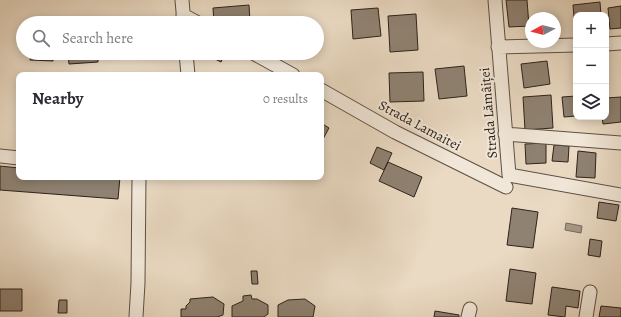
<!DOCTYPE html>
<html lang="en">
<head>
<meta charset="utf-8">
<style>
  body { margin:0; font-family:Alegreya,serif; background:#f7f7f7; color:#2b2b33 }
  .controls { position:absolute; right:12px; top:12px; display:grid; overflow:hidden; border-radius:8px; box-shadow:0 2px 10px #0003 }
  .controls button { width:36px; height:36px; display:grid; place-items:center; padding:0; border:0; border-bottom:1px solid #e1e1e2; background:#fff; color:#2b2b33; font:20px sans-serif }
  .compass { position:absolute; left:525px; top:12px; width:36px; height:36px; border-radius:50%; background:#fff; box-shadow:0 2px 10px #0003; rotate:263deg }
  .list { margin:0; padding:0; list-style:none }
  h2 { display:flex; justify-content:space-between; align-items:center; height:52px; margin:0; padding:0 16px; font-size:17px }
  h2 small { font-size:13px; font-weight:400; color:#7c7c81 }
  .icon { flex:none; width:22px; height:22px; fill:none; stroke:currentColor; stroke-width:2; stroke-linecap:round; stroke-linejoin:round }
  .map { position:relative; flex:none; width:621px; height:317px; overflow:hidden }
  .search { position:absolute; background:#fff; box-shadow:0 2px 10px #0003; left:16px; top:16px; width:308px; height:44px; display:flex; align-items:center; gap:10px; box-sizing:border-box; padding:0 14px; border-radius:22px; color:#7c7c81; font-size:15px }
  .panel { position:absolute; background:#fff; box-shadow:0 2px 10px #0003; left:16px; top:72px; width:308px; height:108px; border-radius:8px }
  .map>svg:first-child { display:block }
</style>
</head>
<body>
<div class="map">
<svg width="621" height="317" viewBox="0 0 621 317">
  <rect width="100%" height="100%" fill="#eadac3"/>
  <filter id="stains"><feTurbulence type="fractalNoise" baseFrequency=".005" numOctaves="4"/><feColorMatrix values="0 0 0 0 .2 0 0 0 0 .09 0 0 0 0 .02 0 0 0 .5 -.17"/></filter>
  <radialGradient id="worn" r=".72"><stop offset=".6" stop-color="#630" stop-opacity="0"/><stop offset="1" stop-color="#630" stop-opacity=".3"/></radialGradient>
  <path fill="#aa9b8a" stroke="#786b5e" d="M 566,223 L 582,226 L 581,233 L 565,230 Z"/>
  <path fill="#8f8272" stroke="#2d221b" d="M 506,0 L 527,0 L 529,26 L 509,27 Z
    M 600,2 L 601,15 L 576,15 L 575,30 L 573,5 Z
    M 249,5 L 250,22 L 214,23 L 213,8 Z
    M 621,6 L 621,28 L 610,29 L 608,8 Z
    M 378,8 L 381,36 L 353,39 L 351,10 Z
    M 416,14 L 418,50 L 390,52 L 388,16 Z
    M 112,20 L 123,21 L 123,23 L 111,23 Z
    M 31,53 L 54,53 L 53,61 L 30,60 Z
    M 68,53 L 98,53 L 98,62 L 69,64 Z
    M 134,53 L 158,53 L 158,58 L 134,56 Z
    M 203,53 L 225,53 L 221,62 Z
    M 547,61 L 550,84 L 524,88 L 521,64 Z
    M 464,66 L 467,96 L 439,99 L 435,69 Z
    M 423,72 L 424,101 L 390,102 L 389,73 Z
    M 210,74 L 236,74 L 236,75 L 210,75 Z
    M 551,95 L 553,128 L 525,130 L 523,97 Z
    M 576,96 L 576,116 L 564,117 L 562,97 Z
    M 621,97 L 621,122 L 603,124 L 602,117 L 606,117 L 606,98 Z
    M 321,123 L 329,128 L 323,139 L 321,138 Z
    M 546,143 L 546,163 L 526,164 L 525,144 Z
    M 554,145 L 569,146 L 568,162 L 552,161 Z
    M 377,147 L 392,153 L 384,170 L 370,163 Z
    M 578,151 L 596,153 L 595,178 L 576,177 Z
    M 388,162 L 422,177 L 414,197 L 379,181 Z
    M 0,166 L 19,168 L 19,177 L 120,177 L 118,199 L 0,190 Z
    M 599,202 L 619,205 L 616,221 L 597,218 Z
    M 512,208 L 538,212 L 533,248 L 507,245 Z
    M 590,239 L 602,241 L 600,257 L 588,255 Z
    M 510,269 L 536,273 L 532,304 L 506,301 Z
    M 251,271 L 257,271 L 258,284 L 252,284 Z
    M 552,287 L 580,291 L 578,308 L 566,306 L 565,317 L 548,315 Z
    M 0,289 L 22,289 L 22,311 L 0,311 Z
    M 251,295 L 252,299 L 257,299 L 268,305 L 268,314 L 264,317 L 232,317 L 232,306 L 243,301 L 243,296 Z
    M 213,297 L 224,304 L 223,315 L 217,317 L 181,317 L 181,309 L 186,309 L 186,306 L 190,302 L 190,299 Z
    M 305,299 L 315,306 L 313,317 L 278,317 L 278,305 L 288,300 Z
    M 59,300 L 67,300 L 67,313 L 58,313 Z
    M 601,306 L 621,308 L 621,317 L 599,317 Z
    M 435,311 L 459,315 L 459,317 L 434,317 Z"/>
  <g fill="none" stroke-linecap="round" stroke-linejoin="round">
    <defs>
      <path id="minor" d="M 182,0 L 184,23
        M 495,0 L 509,175 L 621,195
        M 183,15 L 198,23
        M 606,44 L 621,43
        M 498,47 L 576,45
        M 186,53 L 188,75
        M 253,53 L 293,75
        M 321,90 L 395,132 L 506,187
        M 505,134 L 621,143
        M 0,156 L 19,158
        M 136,317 L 138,283 L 139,177
        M 468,317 L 470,309
        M 586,317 L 590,292"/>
    </defs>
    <use href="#minor" stroke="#5c5045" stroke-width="15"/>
    <use href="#minor" stroke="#f1e7d8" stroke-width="13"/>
  </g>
  <g text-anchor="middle" stroke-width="4" stroke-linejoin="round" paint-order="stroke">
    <g font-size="14" fill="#2d221b" stroke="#f1e7d8">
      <text transform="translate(488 113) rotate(-95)" y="5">Strada Lămâiței</text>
      <text transform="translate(420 125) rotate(28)" y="5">Strada Lamaitei</text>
    </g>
  </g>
  <rect width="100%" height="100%" filter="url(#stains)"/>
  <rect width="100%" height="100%" fill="url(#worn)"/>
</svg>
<div class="controls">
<button>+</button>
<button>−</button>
<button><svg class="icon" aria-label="layers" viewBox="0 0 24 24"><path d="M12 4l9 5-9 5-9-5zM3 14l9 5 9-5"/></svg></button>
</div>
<svg class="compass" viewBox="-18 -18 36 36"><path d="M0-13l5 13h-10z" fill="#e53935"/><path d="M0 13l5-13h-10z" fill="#7c7c81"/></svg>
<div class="search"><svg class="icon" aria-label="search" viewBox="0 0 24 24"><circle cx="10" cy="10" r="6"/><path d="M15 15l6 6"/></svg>Search here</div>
<section class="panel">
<h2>Nearby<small>0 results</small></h2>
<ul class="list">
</ul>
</section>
</div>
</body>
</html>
